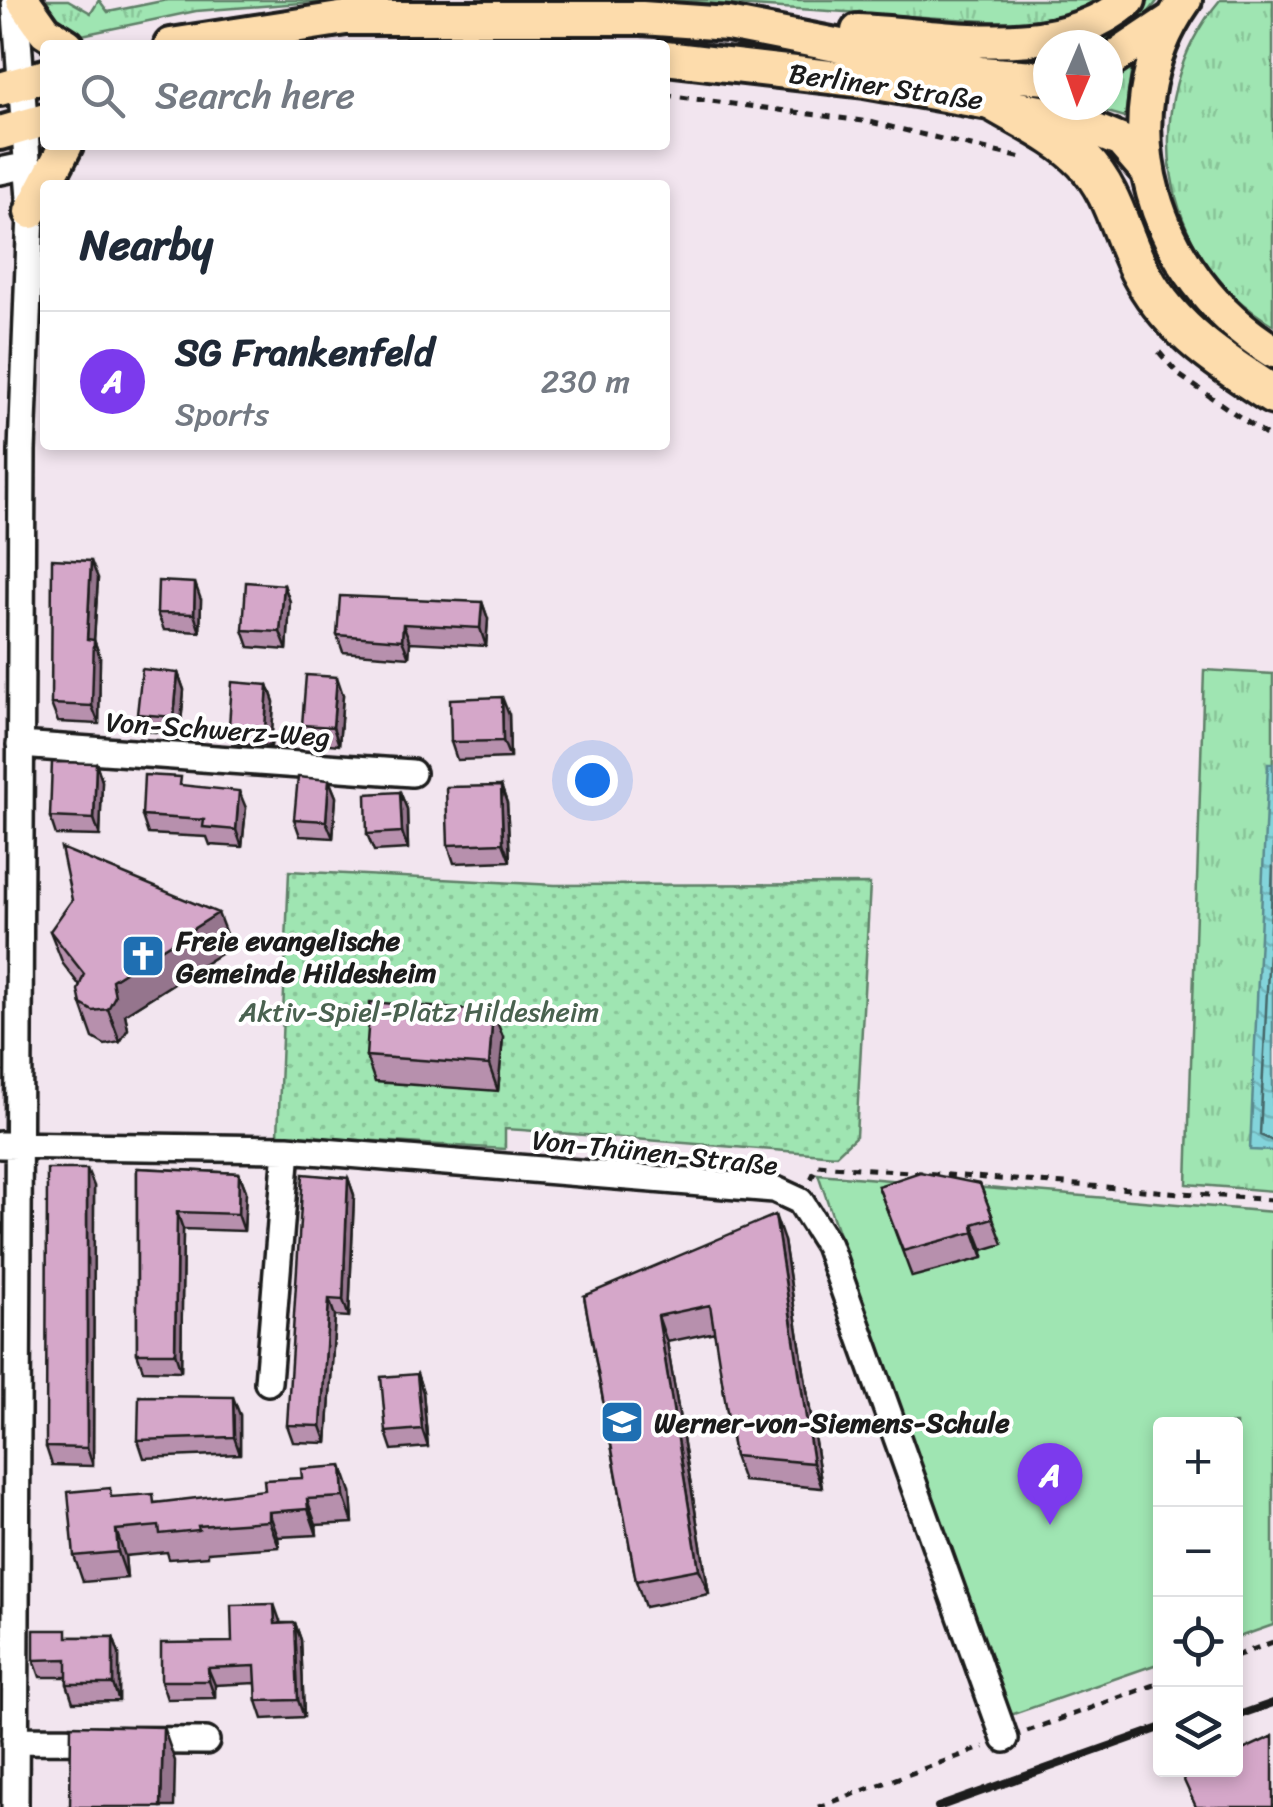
<!DOCTYPE html>
<html lang="en">
<head>
<meta charset="utf-8">
<style>
  body { margin:0; font-family:Sriracha,sans-serif; background:#f6f6f7; color:#1f2937 }
  .controls { position:absolute; right:30px; bottom:30px; display:grid; overflow:hidden; border-radius:10px; box-shadow:0 5px 15px #0003 }
  .controls button { width:90px; height:90px; display:grid; place-items:center; padding:0; border:0; border-bottom:2px solid #e0e1e3; background:#fff; color:#1f2937; font:50px sans-serif }
  .compass { position:absolute; left:1033px; top:30px; width:90px; height:90px; border-radius:50%; background:#fff; box-shadow:0 5px 15px #0003; rotate:182deg }
  .you { position:absolute; left:592px; top:780px; width:35px; height:35px; margin:-25px; border:8px solid #fff; border-radius:50%; background:#1a73e8; box-shadow:0 0 0 15px #1a73e833 }
  .badge { display:grid; place-items:center; width:65px; height:65px; border-radius:50%; background:#7c3aed; color:#fff; font-size:32px; font-weight:700 }
  .pin { position:absolute; translate:-50% -82px; filter:drop-shadow(0 2px 5px #0008) }
  .pin::after { content:''; position:absolute; top:52px; width:35px; height:30px; background:inherit; clip-path:polygon(0 0,100% 0,50% 100%) }
  .list { margin:0; padding:0; list-style:none }
  h2 { display:flex; justify-content:space-between; align-items:center; height:130px; margin:0; padding:0 40px; font-size:42px }
  h2 small { font-size:32px; font-weight:400; color:#747a83 }
  .list li { display:grid; grid-template-columns:65px 1fr auto; gap:30px; align-items:center; box-sizing:border-box; height:140px; padding:0 40px; border-top:2px solid #e0e1e3 }
  .list b { display:block; font-size:38px; white-space:nowrap }
  .list p { margin:0; font-size:32px; white-space:nowrap; color:#747a83 }
  .list em { font-size:32px; font-style:normal; color:#747a83 }
  .icon { flex:none; width:55px; height:55px; fill:none; stroke:currentColor; stroke-width:2; stroke-linecap:round; stroke-linejoin:round }
  .map { position:relative; flex:none; width:1273px; height:1807px; overflow:hidden }
  .search { position:absolute; background:#fff; box-shadow:0 5px 15px #0003; left:40px; top:40px; width:630px; height:110px; display:flex; align-items:center; gap:25px; box-sizing:border-box; padding:0 35px; border-radius:10px; color:#747a83; font-size:38px }
  .panel { position:absolute; background:#fff; box-shadow:0 5px 15px #0003; left:40px; top:180px; width:630px; height:270px; border-radius:10px }
  .map>svg:first-child { display:block }
</style>
</head>
<body>
<div class="map">
<svg width="1273" height="1807" viewBox="0 0 1273 1807">
  <defs>
    <pattern id="grass-tufts" width="24" height="20" patternUnits="userSpaceOnUse" patternTransform="scale(2.5)"><rect width="24" height="20" fill="#9fe5b2"/><path d="M3 7l-1-3M5 7V3M7 7l1-3M15 17l-1-3M17 17v-4M19 17l1-3" fill="none" stroke="#88c498"/></pattern>
    <pattern id="park-dots" width="8" height="8" patternUnits="userSpaceOnUse" patternTransform="scale(2.5)"><rect width="8" height="8" fill="#9fe5b2"/><path d="M2 2h.1M6 6h.1" fill="none" stroke="#88c498" stroke-width="1.8" stroke-linecap="round"/></pattern>
    <pattern id="water-waves" width="16" height="10" patternUnits="userSpaceOnUse" patternTransform="scale(2.5)"><rect width="16" height="10" fill="#83d4db"/><path d="M0 5q4-4 8 0t8 0" fill="none" stroke="#71b5bb"/></pattern>
  </defs>
  <rect width="100%" height="100%" fill="#f2e5ef"/>
  <filter id="ink" filterUnits="userSpaceOnUse"><feTurbulence type="fractalNoise" baseFrequency=".01" numOctaves="2"/><feDisplacementMap in="SourceGraphic" scale="20" xChannelSelector="R" yChannelSelector="G"/><feConvolveMatrix kernelMatrix="1 2 1 2 8 2 1 2 1" color-interpolation-filters="sRGB"/></filter>
  <g filter="url(#ink)">
    <path fill="url(#grass-tufts)" stroke="#5e8067" stroke-width="2.5" d="M 38,0 L 68,0 L 91,13 L 99,0 L 108,12 L 167,0 L 339,0 L 196,11 L 82,35 L 68,34 Z
      M 657,0 L 1102,0 L 1075,13 L 1018,23 Z
      M 1141,0 L 1158,0 C 1124,47 1102,45 1048,45 L 1048,61 L 975,50 Z
      M 1220,0 L 1273,0 L 1273,325 C 1157,258 1136,100 1220,0 Z
      M 1132,66 L 1125,117 L 1083,105 L 1108,105 L 1108,76 Z
      M 1204,670 L 1273,674 L 1273,1191 L 1187,1184 Z"/>
    <path fill="url(#park-dots)" stroke="#5e8067" stroke-width="2.5" d="M 289,871 L 555,885 L 870,884 L 856,1136 L 836,1155 L 522,1130 L 505,1129 L 505,1149 L 278,1135 Z"/>
    <path fill="#9fe5b2" stroke="#5e8067" stroke-width="2.5" d="M 818,1174 L 1273,1212 L 1273,1625 L 1236,1638 L 1236,1424 L 1160,1424 L 1160,1663 L 1005,1717 Z"/>
    <path fill="url(#water-waves)" stroke="#5a8a8f" stroke-width="2.5" d="M 1268,764 L 1273,764 L 1273,1151 L 1250,1150 Z"/>
    <g fill="none" stroke-linecap="round" stroke-linejoin="round">
      <path stroke="#456668" stroke-width="2.5" d="M 1273,867 L 1260,1135 L 1273,1141"/>
      <defs>
        <path id="minor" d="M 0,171 L 29,165
          M 20,745 L 412,773
          M 0,1145 L 287,1149 L 774,1189 L 800,1201 L 828,1245 L 1005,1739
          M 268,1382 L 287,1149
          M 15,1740 L 206,1741
          M 15,1807 L 22,451 L 31,212 L 15,0"/>
        <path id="major" d="M 23,0 L 45,31 L 67,45
          M 1185,0 C 1101,120 1155,279 1273,351
          M 858,31 C 946,35 1055,63 1129,0
          M 171,45 L 346,18 L 642,18 L 728,24 L 980,73 L 1048,78
          M 665,58 L 865,81 L 1057,115 L 1121,141 L 1147,171
          M 1108,62 L 1171,20
          M 0,89 L 45,76
          M 0,133 L 45,120
          M 31,212 L 66,145"/>
        <path id="highway" d="M 994,102 C 1024,120 1060,136 1084,161 C 1116,194 1121,239 1143,277 C 1173,331 1223,363 1273,395"/>
      </defs>
      <use href="#minor" stroke="#1c1c1c" stroke-width="32"/>
      <use href="#major" stroke="#1c1c1c" stroke-width="40"/>
      <use href="#highway" stroke="#1c1c1c" stroke-width="45"/>
      <path stroke="#1c1c1c" stroke-width="5" stroke-dasharray="8 8" stroke-linecap="butt" d="M 665,95 L 870,122 L 1026,159
        M 1159,352 L 1179,375 L 1273,440
        M 811,1179 L 818,1165 L 1273,1200
        M 1236,1656 L 1273,1642
        M 1027,1731 L 1160,1683
        M 818,1807 L 984,1747"/>
      <use href="#minor" stroke="#fff" stroke-width="25"/>
      <use href="#major" stroke="#fddcac" stroke-width="32"/>
      <use href="#highway" stroke="#fddcac" stroke-width="38"/>
      <path stroke="#1c1c1c" stroke-width="8" d="M 1236,1716 L 1273,1703
        M 938,1807 L 1160,1728"/>
    </g>
    <path fill="#b790ad" stroke="#1c1c1c" stroke-width="2.5" d="M 98,578 L 94,640 L 100,657 L 99,724 L 58,722 L 51,704 Z
      M 284,585 L 290,602 L 287,650 L 249,647 L 243,630 Z
      M 201,600 L 200,632 L 164,630 L 157,613 Z
      M 482,602 L 488,619 L 486,646 L 410,642 L 409,657 L 343,652 L 337,635 Z
      M 178,673 L 184,690 L 180,734 L 144,731 L 137,714 Z
      M 268,685 L 274,702 L 271,746 L 235,743 L 229,726 Z
      M 343,695 L 339,745 L 308,742 L 302,725 Z
      M 509,715 L 510,758 L 457,760 L 451,742 Z
      M 96,763 L 102,781 L 100,836 L 56,835 L 50,817 Z
      M 329,780 L 336,797 L 333,838 L 300,836 L 294,819 Z
      M 184,786 L 246,808 L 242,847 L 210,845 L 207,837 L 148,834 L 142,816 Z
      M 501,786 L 507,803 L 510,861 L 454,863 L 448,845 Z
      M 400,792 L 407,809 L 408,849 L 374,851 L 367,834 Z
      M 50,931 L 231,947 L 125,1014 L 128,1029 L 120,1042 L 105,1045 L 93,1038 L 81,1004 L 80,986 L 63,964 Z
      M 503,1037 L 498,1091 L 375,1082 L 366,1056 Z
      M 137,1168 L 239,1173 L 246,1191 L 244,1231 L 183,1229 L 181,1371 L 143,1370 L 137,1353 Z
      M 348,1178 L 354,1195 L 349,1317 L 335,1316 L 327,1443 L 293,1442 L 287,1425 Z
      M 980,1184 L 1003,1244 L 983,1250 L 983,1258 L 912,1277 L 878,1186 Z
      M 94,1186 L 93,1466 L 52,1465 L 46,1447 Z
      M 784,1241 L 822,1488 L 743,1481 L 734,1456 L 715,1332 L 667,1342 L 709,1594 L 645,1607 L 636,1581 L 584,1296 Z
      M 417,1374 L 423,1392 L 428,1447 L 392,1450 L 386,1432 Z
      M 240,1415 L 240,1454 L 144,1458 L 138,1440 Z
      M 351,1492 L 353,1523 L 316,1525 L 317,1535 L 278,1537 L 279,1547 L 208,1552 L 208,1556 L 169,1559 L 167,1552 L 125,1556 L 127,1578 L 83,1582 L 74,1556 L 113,1497 L 156,1503 Z
      M 280,1621 L 280,1623 L 295,1623 L 301,1640 L 304,1717 L 263,1719 L 257,1701 L 256,1683 L 215,1685 L 215,1698 L 167,1699 L 161,1681 L 232,1642 Z
      M 70,1637 L 113,1637 L 119,1654 L 119,1701 L 73,1702 L 67,1684 L 67,1677 L 40,1677 L 34,1660 Z"/>
    <path fill="#95758d" stroke="#1c1c1c" stroke-width="2.5" d="M 91,561 L 98,578 L 94,640 L 100,657 L 99,724 L 92,706 L 87,639 Z
      M 195,583 L 201,600 L 200,632 L 194,614 Z
      M 284,585 L 290,602 L 287,650 L 280,632 Z
      M 482,602 L 488,619 L 486,646 L 480,628 Z
      M 403,624 L 410,642 L 409,657 L 402,640 Z
      M 178,673 L 184,690 L 180,734 L 174,717 Z
      M 337,677 L 343,695 L 339,745 L 333,727 Z
      M 268,685 L 274,702 L 271,746 L 265,728 Z
      M 502,697 L 509,715 L 510,758 L 503,741 Z
      M 96,763 L 102,781 L 100,836 L 94,819 Z
      M 329,780 L 336,797 L 333,838 L 326,821 Z
      M 501,786 L 507,803 L 510,861 L 503,843 Z
      M 239,791 L 246,808 L 242,847 L 236,830 Z
      M 400,792 L 407,809 L 408,849 L 402,832 Z
      M 218,913 L 231,947 L 125,1014 L 128,1029 L 120,1042 L 108,1009 L 112,980 Z
      M 493,1012 L 503,1037 L 498,1091 L 489,1065 Z
      M 87,1169 L 94,1186 L 93,1466 L 87,1448 Z
      M 239,1173 L 246,1191 L 244,1231 L 238,1214 Z
      M 348,1178 L 354,1195 L 349,1317 L 343,1300 Z
      M 177,1212 L 183,1229 L 181,1371 L 175,1353 Z
      M 775,1215 L 784,1241 L 822,1488 L 813,1463 Z
      M 973,1224 L 983,1250 L 983,1258 L 974,1232 Z
      M 329,1299 L 335,1316 L 327,1443 L 321,1426 Z
      M 658,1316 L 667,1342 L 709,1594 L 699,1569 Z
      M 417,1374 L 423,1392 L 428,1447 L 422,1429 Z
      M 233,1397 L 240,1415 L 240,1454 L 234,1437 Z
      M 342,1466 L 351,1492 L 353,1523 L 344,1497 Z
      M 307,1499 L 316,1525 L 317,1535 L 308,1509 Z
      M 269,1512 L 278,1537 L 279,1547 L 269,1521 Z
      M 116,1530 L 125,1556 L 127,1578 L 118,1552 Z
      M 274,1604 L 280,1621 L 281,1641 L 275,1624 Z
      M 295,1623 L 301,1640 L 304,1717 L 298,1700 Z
      M 113,1637 L 119,1654 L 119,1701 L 113,1684 Z
      M 208,1668 L 215,1685 L 215,1698 L 209,1681 Z
      M 163,1727 L 175,1761 L 174,1807 L 161,1807 Z"/>
    <path fill="#d5a7c9" stroke="#1c1c1c" stroke-width="2.5" d="M 52,559 L 91,561 L 87,639 L 94,640 L 92,706 L 51,704 Z
      M 158,581 L 195,583 L 194,614 L 157,613 Z
      M 246,582 L 284,585 L 280,632 L 243,630 Z
      M 340,596 L 482,602 L 480,628 L 403,624 L 402,640 L 337,635 Z
      M 142,669 L 178,673 L 174,717 L 137,714 Z
      M 306,675 L 337,677 L 333,727 L 302,725 Z
      M 232,682 L 268,685 L 265,728 L 229,726 Z
      M 502,697 L 503,741 L 451,742 L 450,699 Z
      M 52,762 L 96,763 L 94,819 L 50,817 Z
      M 144,775 L 181,777 L 180,785 L 239,791 L 236,830 L 203,827 L 204,820 L 142,816 Z
      M 298,777 L 329,780 L 326,821 L 294,819 Z
      M 501,786 L 503,843 L 448,845 L 446,787 Z
      M 400,792 L 402,832 L 367,834 L 366,794 Z
      M 61,848 L 218,913 L 112,980 L 115,996 L 108,1009 L 93,1011 L 81,1004 L 78,990 L 84,974 L 50,931 L 72,900 Z
      M 370,1002 L 493,1012 L 489,1065 L 366,1056 Z
      M 137,1168 L 239,1173 L 238,1214 L 177,1212 L 175,1353 L 137,1353 Z
      M 47,1169 L 87,1169 L 87,1448 L 46,1447 Z
      M 920,1172 L 980,1184 L 993,1218 L 973,1224 L 974,1232 L 903,1251 L 878,1186 Z
      M 303,1174 L 348,1178 L 343,1300 L 329,1299 L 321,1426 L 287,1425 Z
      M 775,1215 L 813,1463 L 734,1456 L 710,1305 L 658,1316 L 699,1569 L 636,1581 L 584,1296 Z
      M 417,1374 L 422,1429 L 386,1432 L 381,1377 Z
      M 139,1396 L 233,1397 L 234,1437 L 138,1440 Z
      M 342,1466 L 344,1497 L 307,1499 L 308,1509 L 269,1512 L 269,1521 L 198,1526 L 199,1530 L 160,1534 L 159,1526 L 116,1530 L 118,1552 L 74,1556 L 68,1492 L 110,1488 L 111,1497 L 153,1494 L 154,1503 L 265,1490 L 264,1480 L 302,1478 L 301,1469 Z
      M 274,1604 L 275,1624 L 295,1623 L 298,1700 L 257,1701 L 255,1666 L 208,1668 L 209,1681 L 161,1681 L 161,1643 L 232,1642 L 231,1605 Z
      M 34,1630 L 67,1630 L 67,1637 L 113,1637 L 113,1684 L 67,1684 L 67,1659 L 34,1660 Z
      M 71,1725 L 163,1727 L 161,1807 L 70,1807 Z
      M 1273,1736 L 1273,1807 L 1196,1807 L 1182,1776 L 1197,1770 L 1236,1770 L 1236,1753 Z"/>
  </g>
  <defs>
    <symbol id="church-square" viewBox="-11 -11 22 22"><rect x="-9" y="-9" width="18" height="18" rx="4" fill="#1f6fb2" stroke="#fff"/><path d="M-1.2-6h2.4v3.5h3.3v2.4h-3.3V6h-2.4V-.1h-3.3v-2.4h3.3Z" fill="#fff"/></symbol>
    <symbol id="school-square" viewBox="-11 -11 22 22"><rect x="-9" y="-9" width="18" height="18" rx="4" fill="#1f6fb2" stroke="#fff"/><path d="M0-5L7-2L0 1L-7-2ZM-4 1L0 2.5L4 1V4Q0 6-4 4Z" fill="#fff"/></symbol>
  </defs>
  <g fill-rule="evenodd">
    <use href="#church-square" x="118" y="931" width="50" height="50"/>
    <use href="#school-square" x="597" y="1397" width="50" height="50"/>
  </g>
  <g text-anchor="middle" stroke-width="8" stroke-linejoin="round" paint-order="stroke">
    <g font-size="28" fill="#1c1c1c" stroke="#fff">
      <text transform="translate(886 86) rotate(8)" y="10">Berliner Straße</text>
      <text transform="translate(218 729) rotate(4)" y="10">Von-Schwerz-Weg</text>
      <text transform="translate(655 1152) rotate(6)" y="10">Von-Thünen-Straße</text>
    </g>
    <g font-size="28" font-weight="bold" fill="#1c1c1c" stroke="#fff" text-anchor="start">
      <text x="176" y="950">Freie evangelische<tspan x="176" dy="32">Gemeinde Hildesheim</tspan></text>
      <text x="654" y="1432">Werner-von-Siemens-Schule</text>
    </g>
    <g font-size="28" fill="#4a6250" stroke="#fff">
      <text x="419" y="1021">Aktiv-Spiel-Platz Hildesheim</text>
    </g>
  </g>
</svg>
<div class="controls">
<button>+</button>
<button>−</button>
<button><svg class="icon" aria-label="locate" viewBox="0 0 24 24"><circle cx="12" cy="12" r="6"/><path d="M12 2v4M12 18v4M2 12h4M18 12h4"/></svg></button>
<button><svg class="icon" aria-label="layers" viewBox="0 0 24 24"><path d="M12 4l9 5-9 5-9-5zM3 14l9 5 9-5"/></svg></button>
</div>
<svg class="compass" viewBox="-18 -18 36 36"><path d="M0-13l5 13h-10z" fill="#e53935"/><path d="M0 13l5-13h-10z" fill="#747a83"/></svg>
<div class="you"></div>
<div class="pin badge" style="left:1050px;top:1525px">A</div>
<div class="search"><svg class="icon" aria-label="search" viewBox="0 0 24 24"><circle cx="10" cy="10" r="6"/><path d="M15 15l6 6"/></svg>Search here</div>
<section class="panel">
<h2>Nearby<small></small></h2>
<ul class="list">
<li><span class="badge">A</span><div><b>SG Frankenfeld</b><p>Sports</p></div><em>230 m</em></li>
</ul>
</section>
</div>
</body>
</html>
